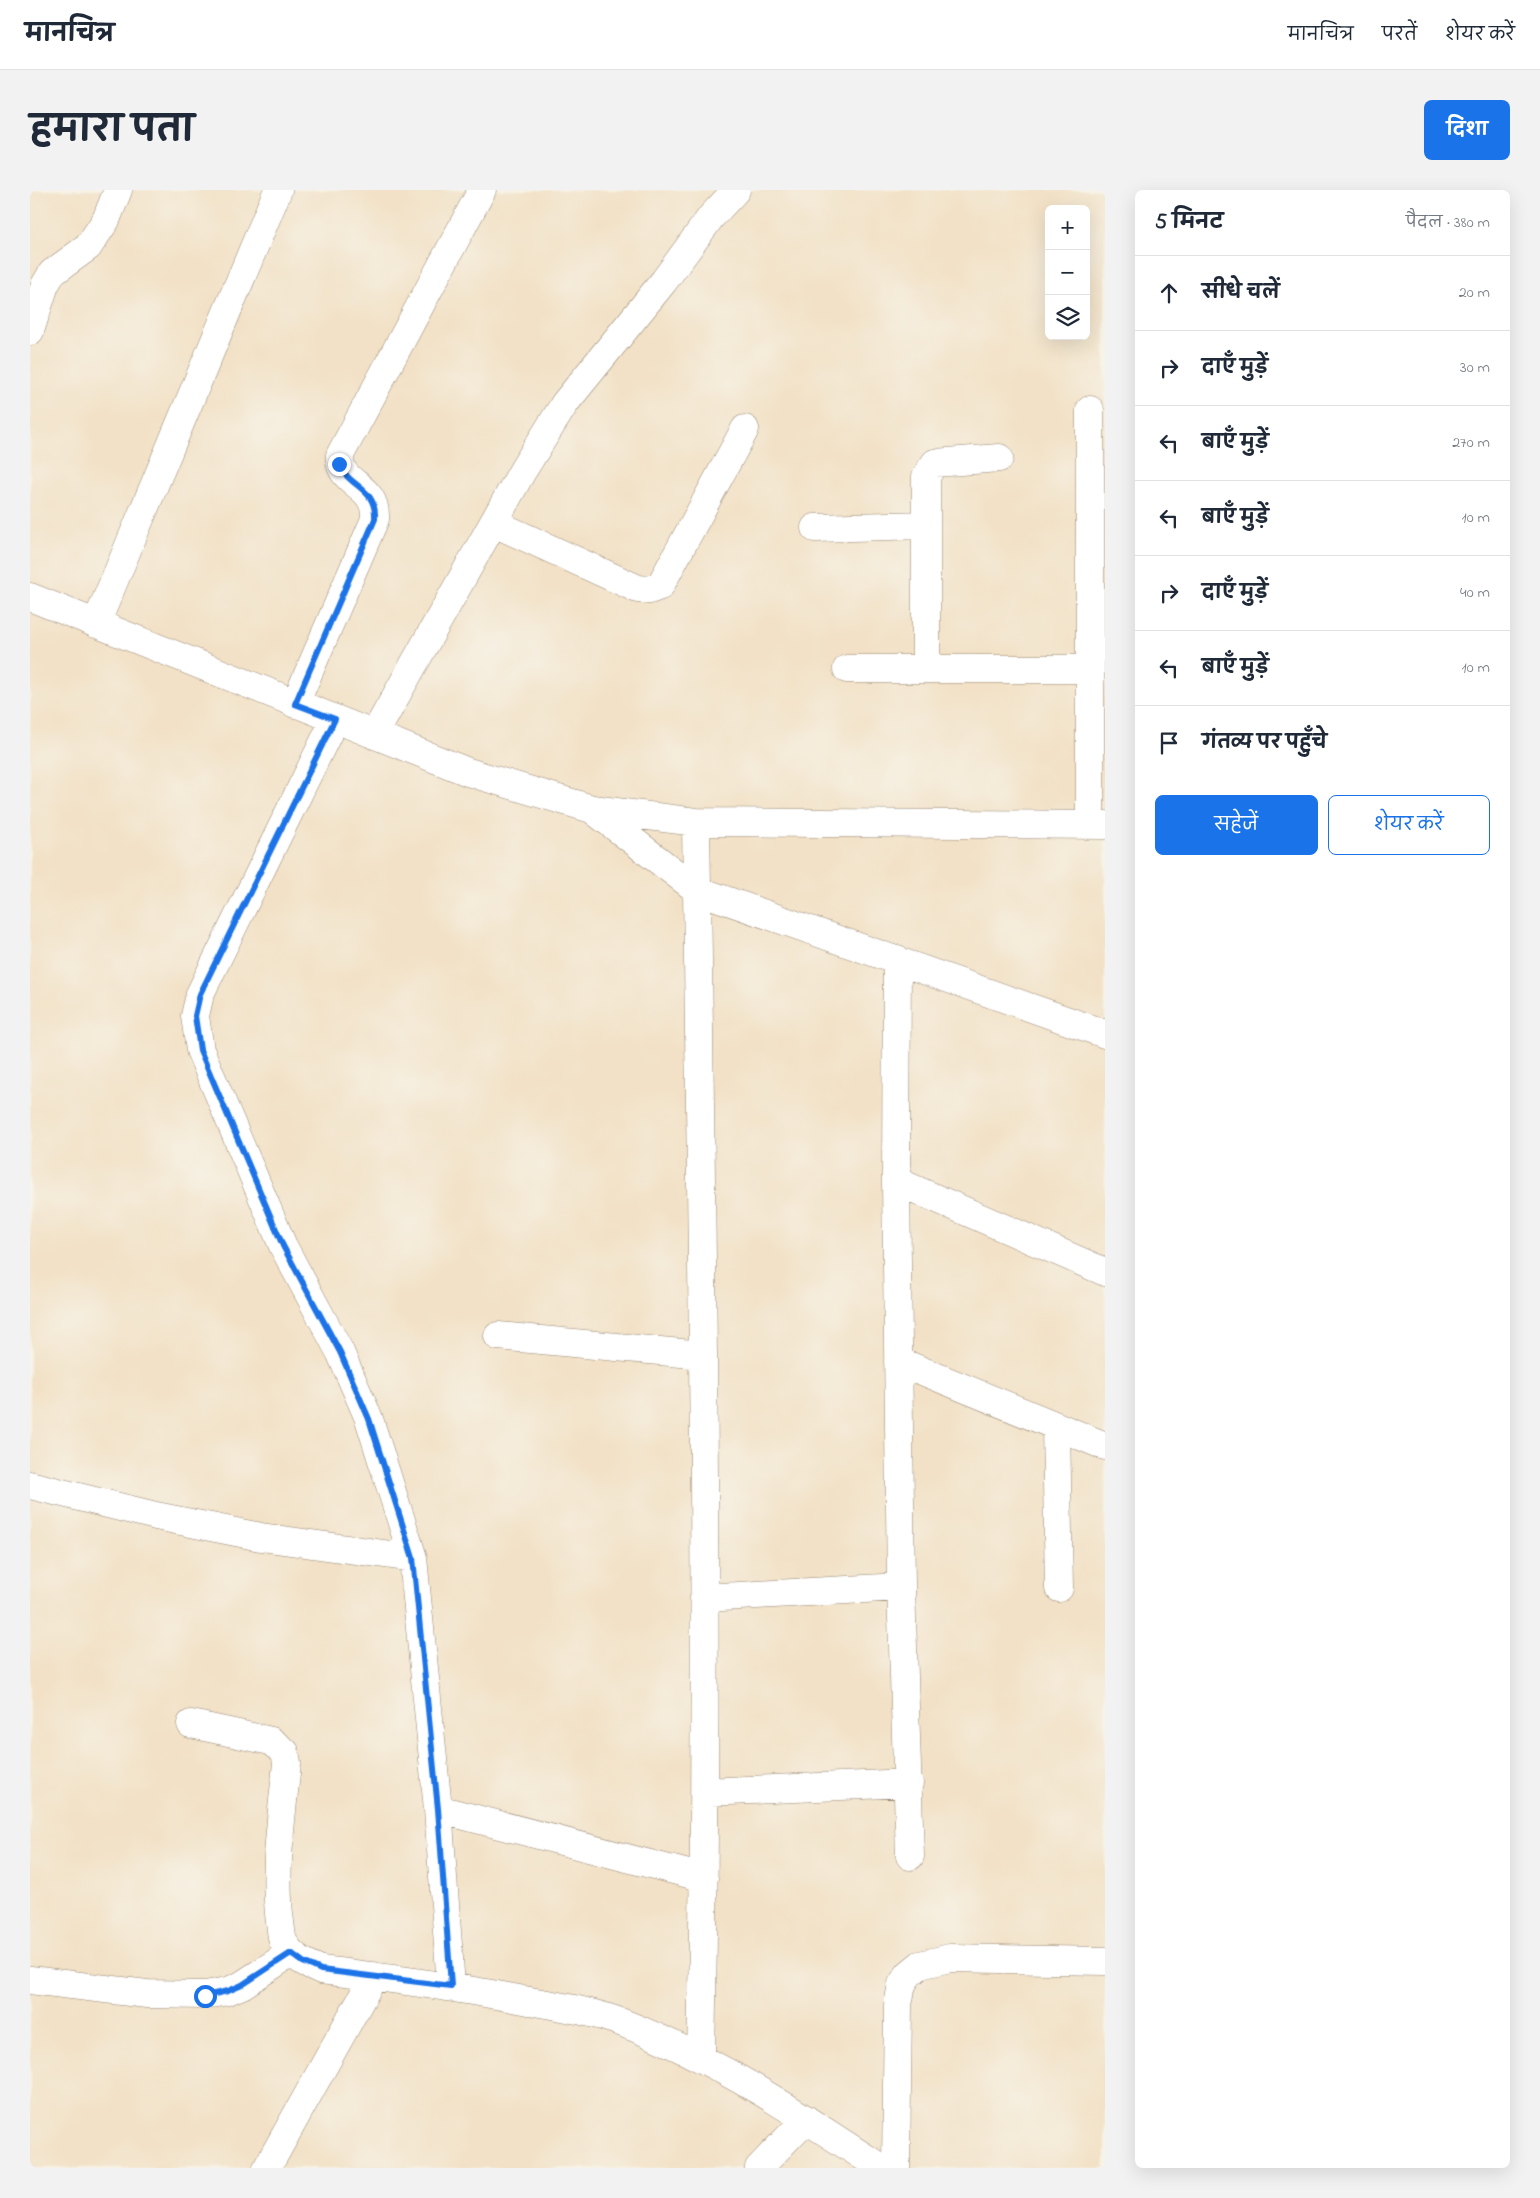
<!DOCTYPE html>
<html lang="hi">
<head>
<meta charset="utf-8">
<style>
  body { margin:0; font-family:"Indie Flower","Playpen Sans Deva",sans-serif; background:#f2f2f3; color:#1f2937 }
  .controls { position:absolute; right:15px; top:15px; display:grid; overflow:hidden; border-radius:8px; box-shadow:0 5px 20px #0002 }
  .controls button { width:45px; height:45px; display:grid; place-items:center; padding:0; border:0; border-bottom:1px solid #e0e1e3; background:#fff; color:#1f2937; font:25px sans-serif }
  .stop { position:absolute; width:15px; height:15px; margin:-11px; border:4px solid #1a73e8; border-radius:50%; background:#fff }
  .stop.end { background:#1a73e8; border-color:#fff; box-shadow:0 1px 5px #0008 }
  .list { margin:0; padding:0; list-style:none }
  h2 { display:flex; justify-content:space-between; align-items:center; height:65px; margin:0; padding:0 20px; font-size:21px }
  h2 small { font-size:16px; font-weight:400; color:#747a83 }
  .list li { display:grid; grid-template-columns:32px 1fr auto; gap:15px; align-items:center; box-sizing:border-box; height:75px; padding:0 20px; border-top:1px solid #e0e1e3 }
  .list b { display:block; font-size:19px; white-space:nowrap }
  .list em { font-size:16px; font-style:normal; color:#747a83 }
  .actions { display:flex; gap:10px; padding:15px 20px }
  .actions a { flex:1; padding:11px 0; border:1px solid #1a73e8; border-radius:8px; text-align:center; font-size:18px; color:#1a73e8 }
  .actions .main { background:#1a73e8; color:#fff }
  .icon { flex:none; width:28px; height:28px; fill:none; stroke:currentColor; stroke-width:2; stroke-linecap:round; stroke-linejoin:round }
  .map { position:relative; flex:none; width:1075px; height:1978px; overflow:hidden; border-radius:8px }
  header { display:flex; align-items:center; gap:30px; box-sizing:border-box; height:70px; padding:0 25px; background:#fff; border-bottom:1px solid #e0e1e3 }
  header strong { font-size:24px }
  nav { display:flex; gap:28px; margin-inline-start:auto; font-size:18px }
  .intro { display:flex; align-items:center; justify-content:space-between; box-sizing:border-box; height:120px; padding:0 30px }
  h1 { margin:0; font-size:35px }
  .button { padding:12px 22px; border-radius:8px; background:#1a73e8; color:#fff; font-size:18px; font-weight:700 }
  main { display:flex; gap:30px; padding:0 30px }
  aside { flex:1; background:#fff; border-radius:8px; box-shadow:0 5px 20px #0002 }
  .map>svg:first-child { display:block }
</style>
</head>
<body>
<header>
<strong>मानचित्र</strong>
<nav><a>मानचित्र</a><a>परतें</a><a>शेयर करें</a></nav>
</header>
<div class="intro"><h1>हमारा पता</h1><a class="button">दिशा</a></div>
<main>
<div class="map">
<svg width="1075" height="1978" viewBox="0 0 1075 1978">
  <rect width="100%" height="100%" fill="#f7f3e8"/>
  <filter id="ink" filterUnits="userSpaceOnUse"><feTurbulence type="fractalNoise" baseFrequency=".02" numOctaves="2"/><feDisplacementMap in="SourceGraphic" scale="10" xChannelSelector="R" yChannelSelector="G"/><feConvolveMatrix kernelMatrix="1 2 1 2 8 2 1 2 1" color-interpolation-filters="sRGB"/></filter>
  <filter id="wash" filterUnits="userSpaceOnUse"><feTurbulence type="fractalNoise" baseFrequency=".0096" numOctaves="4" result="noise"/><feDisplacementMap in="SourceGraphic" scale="20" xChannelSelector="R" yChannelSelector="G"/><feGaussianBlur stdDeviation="1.12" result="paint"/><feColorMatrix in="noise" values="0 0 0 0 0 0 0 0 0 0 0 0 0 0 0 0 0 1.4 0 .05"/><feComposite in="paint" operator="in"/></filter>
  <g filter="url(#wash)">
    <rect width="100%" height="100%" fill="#f2e1c6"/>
  </g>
  <g filter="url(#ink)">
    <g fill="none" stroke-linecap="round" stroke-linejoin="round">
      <defs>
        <path id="minor" d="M 0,141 L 15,95 L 22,83 L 58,57 L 76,30 L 88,0
          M 1060,220 L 1060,635
          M 464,333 L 608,399 L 619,400 L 630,396 L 715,239
          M 785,338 L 896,335
          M 0,407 L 438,582 L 562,619 L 666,632 L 1075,635
          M 66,434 L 248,0
          M 817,479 L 1060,479
          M 896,479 L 896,286 L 905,273 L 969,268
          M 265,514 L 345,329 C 347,292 307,296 310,265 L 452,0
          M 305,529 L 170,804 L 165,826 L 170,860 L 253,1056 L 310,1162 L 339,1229 L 383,1368 L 408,1619 L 421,1796
          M 344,545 L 493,280 L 535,213 L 634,91 L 681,27 L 706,0
          M 563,620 L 667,700 L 1075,844
          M 666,632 C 672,1045 679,1457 671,1869
          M 867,769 L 866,991 L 871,1397 L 880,1666
          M 866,991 L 1075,1082
          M 468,1146 L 673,1165
          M 868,1171 L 1075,1256
          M 1026,1236 L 1029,1398
          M 0,1295 L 126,1326 L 231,1347 L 383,1368
          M 674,1408 L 871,1397
          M 161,1534 L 241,1551 L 255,1562 L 257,1573 C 252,1625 243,1680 250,1732 C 251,1738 251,1745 253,1751 C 261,1767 275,1773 291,1780 C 359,1788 426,1797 494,1810 C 527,1816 562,1821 593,1833 C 685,1869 769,1924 851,1978
          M 675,1602 L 879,1593
          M 408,1619 L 674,1688
          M 0,1790 L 117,1804 L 175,1805 L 198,1801 L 212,1795 L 261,1763
          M 237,1978 L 344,1786
          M 729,1978 L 776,1929
          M 866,1978 L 868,1815 L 872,1794 L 879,1784 L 890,1775 L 920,1768 L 1075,1771"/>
      </defs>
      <use href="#minor" stroke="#968672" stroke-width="29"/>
      <use href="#minor" stroke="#fff" stroke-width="28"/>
    </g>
  </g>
  <g fill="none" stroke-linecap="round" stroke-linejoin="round" filter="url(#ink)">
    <path stroke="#1a73e8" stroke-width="6" d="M 175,1806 L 198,1801 L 212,1795 L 261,1763 L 273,1772 L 291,1780 L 421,1796 L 408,1619 L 383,1368 L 339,1229 L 310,1162 L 253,1056 L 170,860 L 165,826 L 170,804 L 305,529 L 265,514 L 345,329 C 347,297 319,298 309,274"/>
  </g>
</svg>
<div class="controls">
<button>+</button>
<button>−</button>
<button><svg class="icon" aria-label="layers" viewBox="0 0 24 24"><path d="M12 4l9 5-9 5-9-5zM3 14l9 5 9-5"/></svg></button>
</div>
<div class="stop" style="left:175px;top:1806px"></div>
<div class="stop end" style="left:309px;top:274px"></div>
</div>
<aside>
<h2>5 मिनट<small>पैदल · 380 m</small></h2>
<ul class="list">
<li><svg class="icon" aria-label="ahead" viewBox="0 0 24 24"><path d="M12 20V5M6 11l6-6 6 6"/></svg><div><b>सीधे चलें</b></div><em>20 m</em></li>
<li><svg class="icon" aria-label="right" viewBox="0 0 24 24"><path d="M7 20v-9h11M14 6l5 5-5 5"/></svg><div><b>दाएँ मुड़ें</b></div><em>30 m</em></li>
<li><svg class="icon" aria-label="left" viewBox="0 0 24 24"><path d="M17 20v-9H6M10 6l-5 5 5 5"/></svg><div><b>बाएँ मुड़ें</b></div><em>270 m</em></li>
<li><svg class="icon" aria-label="left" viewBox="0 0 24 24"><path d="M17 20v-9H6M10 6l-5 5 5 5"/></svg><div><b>बाएँ मुड़ें</b></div><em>10 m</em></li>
<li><svg class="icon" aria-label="right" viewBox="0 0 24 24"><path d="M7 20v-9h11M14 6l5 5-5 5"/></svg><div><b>दाएँ मुड़ें</b></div><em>40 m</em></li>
<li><svg class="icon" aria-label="left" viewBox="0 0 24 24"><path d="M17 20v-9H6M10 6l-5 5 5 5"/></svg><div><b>बाएँ मुड़ें</b></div><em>10 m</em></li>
<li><svg class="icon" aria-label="arrive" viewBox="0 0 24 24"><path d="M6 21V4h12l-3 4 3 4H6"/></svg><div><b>गंतव्य पर पहुँचे</b></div></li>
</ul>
<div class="actions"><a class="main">सहेजें</a><a>शेयर करें</a></div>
</aside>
</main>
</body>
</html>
